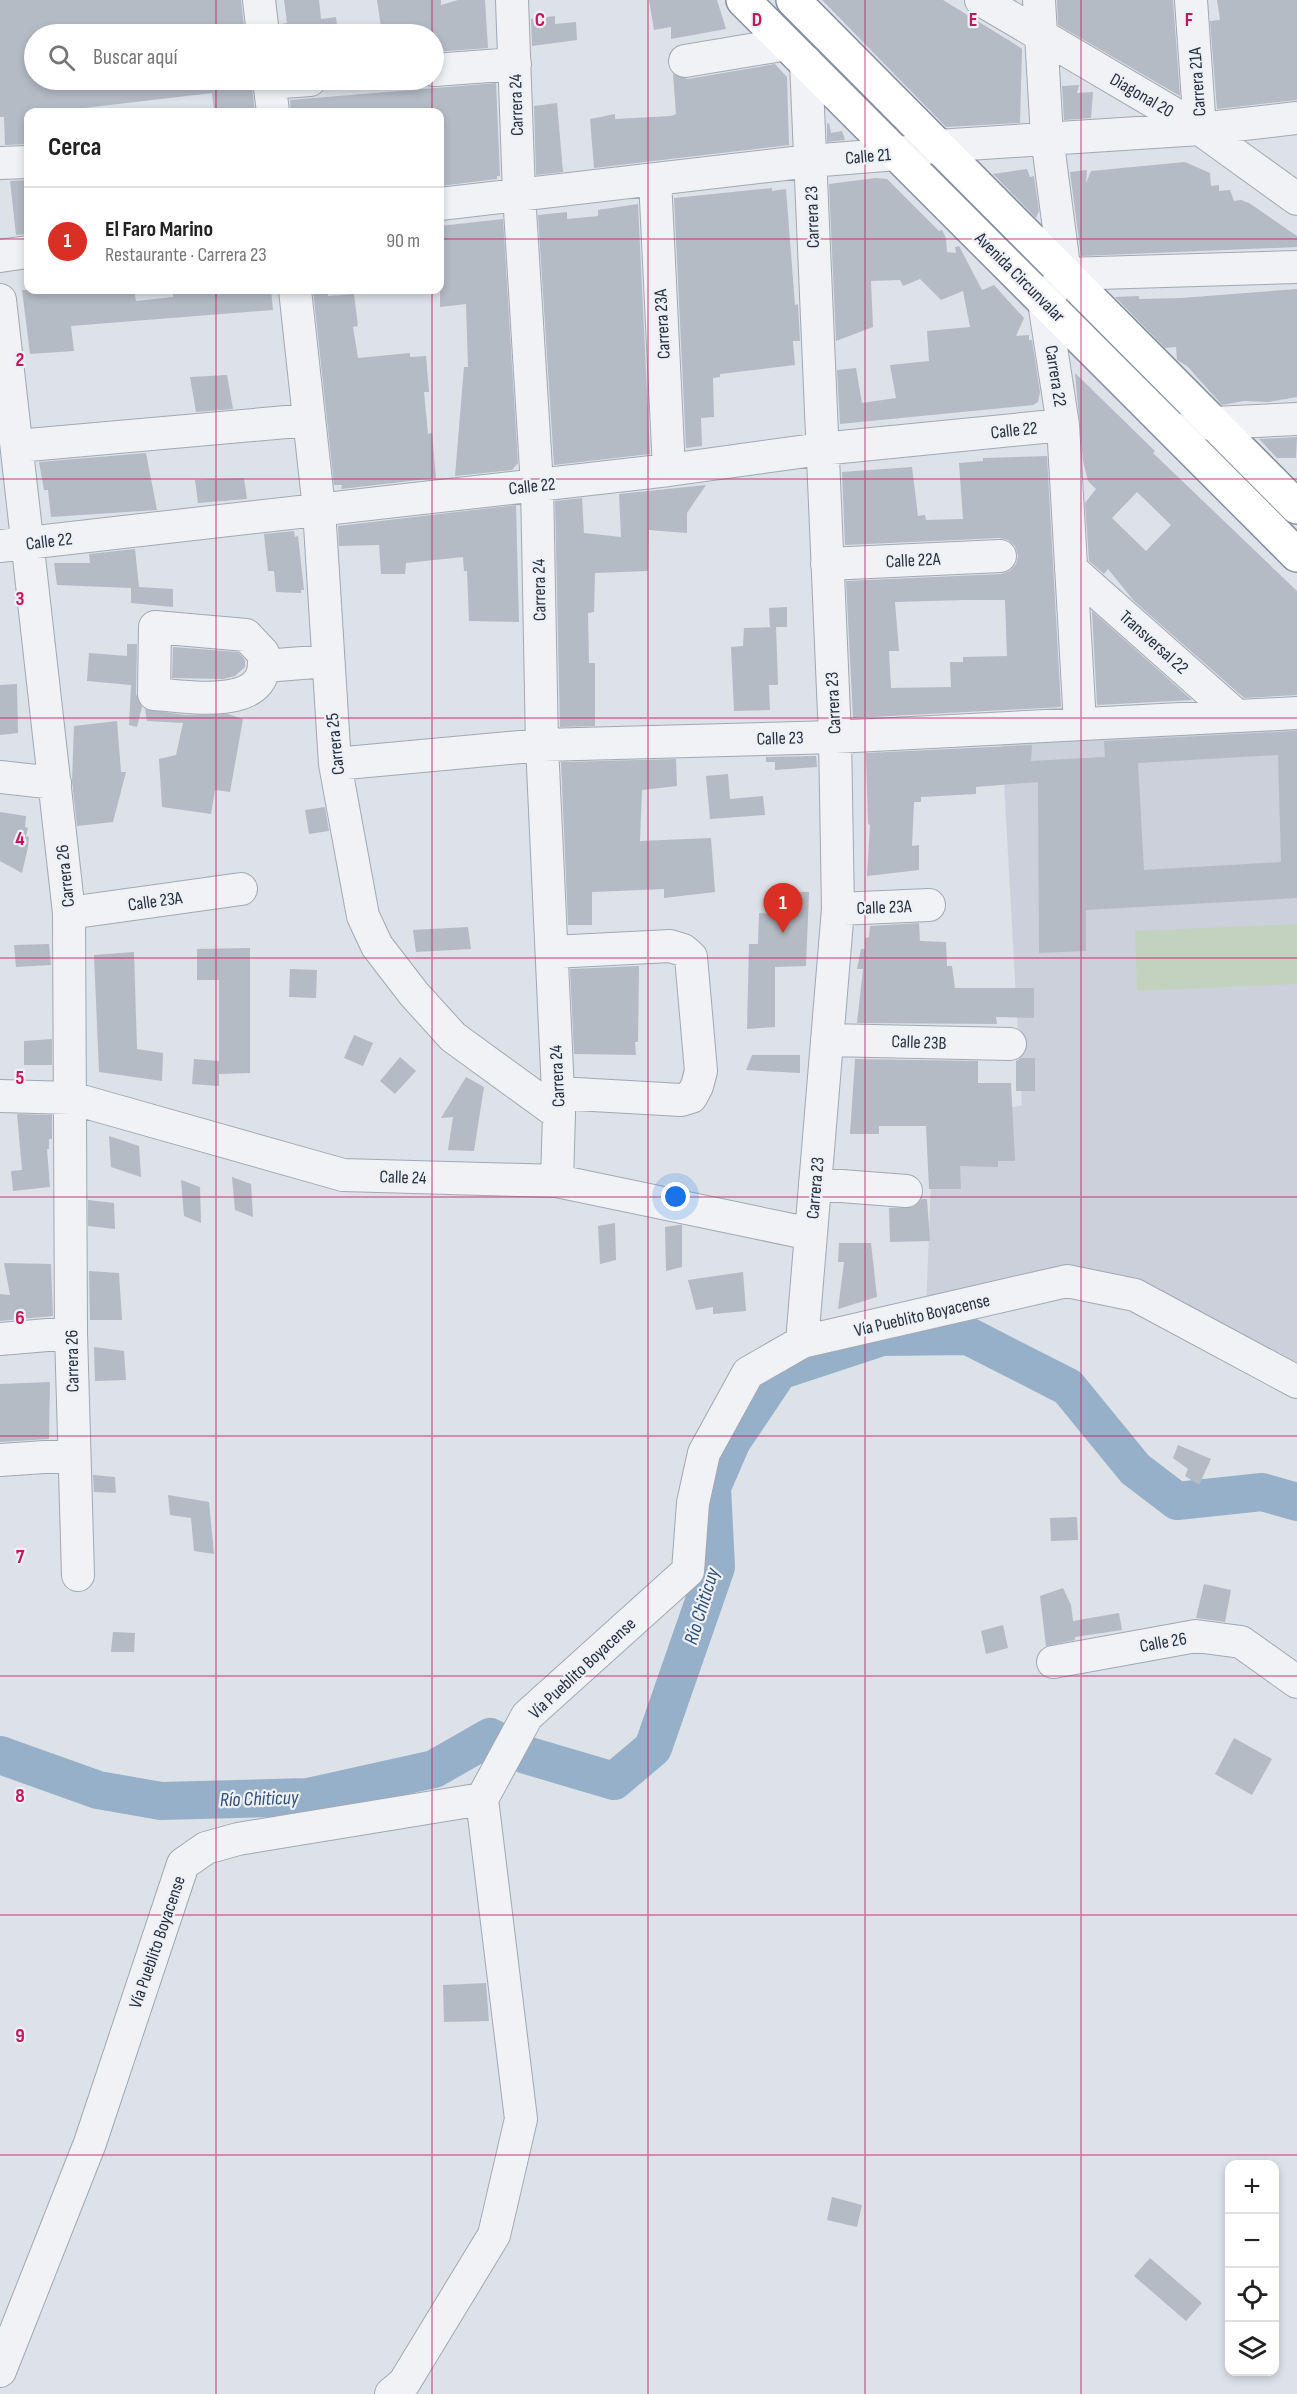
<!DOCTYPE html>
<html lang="es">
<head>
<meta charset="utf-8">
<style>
  body { margin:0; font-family:"Sofia Sans Condensed",sans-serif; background:#f2f2f2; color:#222 }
  .controls { position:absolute; right:18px; bottom:18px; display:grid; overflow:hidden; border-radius:12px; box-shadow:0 3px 9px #0003 }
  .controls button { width:54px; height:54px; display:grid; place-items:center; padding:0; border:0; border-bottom:2px solid #e0e0e0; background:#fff; color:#222; font:30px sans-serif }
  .you { position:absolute; left:676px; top:1197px; width:21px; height:21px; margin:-15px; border:4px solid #fff; border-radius:50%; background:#1a73e8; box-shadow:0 0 0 9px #1a73e833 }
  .badge { display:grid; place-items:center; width:39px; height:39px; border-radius:50%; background:#d93025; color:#fff; font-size:20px; font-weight:700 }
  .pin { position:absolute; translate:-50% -50px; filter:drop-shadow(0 2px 3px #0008) }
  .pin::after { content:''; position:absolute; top:32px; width:21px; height:18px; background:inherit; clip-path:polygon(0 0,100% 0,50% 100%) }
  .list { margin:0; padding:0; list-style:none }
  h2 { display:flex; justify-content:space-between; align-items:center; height:78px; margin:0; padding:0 24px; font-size:26px }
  h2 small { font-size:20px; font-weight:400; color:#767676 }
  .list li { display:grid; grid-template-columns:39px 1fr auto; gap:18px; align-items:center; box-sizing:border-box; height:108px; padding:0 24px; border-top:2px solid #e0e0e0 }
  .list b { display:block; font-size:22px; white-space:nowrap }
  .list p { margin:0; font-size:20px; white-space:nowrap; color:#767676 }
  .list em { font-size:20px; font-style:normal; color:#767676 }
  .icon { flex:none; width:33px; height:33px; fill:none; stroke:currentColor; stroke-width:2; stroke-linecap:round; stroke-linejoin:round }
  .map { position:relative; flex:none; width:1297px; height:2394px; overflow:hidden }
  .search { position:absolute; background:#fff; box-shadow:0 3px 9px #0003; left:24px; top:24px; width:420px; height:66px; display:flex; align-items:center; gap:15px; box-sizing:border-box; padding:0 21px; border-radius:33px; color:#767676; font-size:22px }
  .panel { position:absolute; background:#fff; box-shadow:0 3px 9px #0003; left:24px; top:108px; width:420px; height:186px; border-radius:12px }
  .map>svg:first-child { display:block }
</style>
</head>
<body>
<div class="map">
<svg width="1297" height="2394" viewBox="0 0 1297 2394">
  <rect width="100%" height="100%" fill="#dde1e8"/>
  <path fill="#cbd0da" d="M 1297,712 L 1297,1381 L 1126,1294 L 1058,1280 L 926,1311 L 933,1127 L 1022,1105 L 1001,727 Z"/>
  <path fill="#c3d2be" d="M 1297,924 L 1297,984 L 1137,991 L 1135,931 Z"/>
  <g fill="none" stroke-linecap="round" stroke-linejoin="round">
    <path stroke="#96b0ca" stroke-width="38" d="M 0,1755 L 98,1790 L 161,1801 L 308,1797 L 434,1769 L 490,1737 L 526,1755 L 614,1781 L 653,1748 L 716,1567 L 712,1487 L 732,1441 L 779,1371 L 882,1337 L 968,1336 L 1068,1387 L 1135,1469 L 1177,1501 L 1262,1492 L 1297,1502"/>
  </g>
  <path fill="#b4bbc5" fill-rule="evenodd" d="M 0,0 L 241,0 L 245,34 L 34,34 L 34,80 L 251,80 L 255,112 L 214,112 L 212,93 L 50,112 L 28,112 L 28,144 L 5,145 L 4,117 L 0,117 Z
    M 284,0 L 319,0 L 321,19 L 336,17 L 338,34 L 282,34 L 281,24 L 287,23 Z
    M 377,0 L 441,0 L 441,5 L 458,0 L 485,0 L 488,48 L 434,52 L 434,34 L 382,34 Z
    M 649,0 L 717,0 L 726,29 L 671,39 L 671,27 L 654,30 Z
    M 822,0 L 943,0 L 1010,41 L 1022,49 L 1020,123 L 946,127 Z
    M 1057,0 L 1173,0 L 1180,96 L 1058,25 Z
    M 1217,0 L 1297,0 L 1297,100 L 1217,109 L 1210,21 L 1220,20 Z
    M 555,16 L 555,24 L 576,22 L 577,40 L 532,46 L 531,19 Z
    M 775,64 L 787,77 L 789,145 L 594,168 L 590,119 L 615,114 L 615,119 L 671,116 L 676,114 L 673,74 L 688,79 Z
    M 496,83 L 500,176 L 497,176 L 497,179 L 440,186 L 440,112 L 291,112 L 290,100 Z
    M 1079,85 L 1077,93 L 1093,92 L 1091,118 L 1064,120 L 1062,86 Z
    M 557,103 L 563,172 L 536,175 L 534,106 Z
    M 829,123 L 831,133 L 842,131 L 845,140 L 827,142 L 827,124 Z
    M 1185,162 L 1210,173 L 1211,186 L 1219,185 L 1219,191 L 1230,190 L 1234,201 L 1241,200 L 1249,203 L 1297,236 L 1297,247 L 1081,256 L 1070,172 L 1087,170 L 1086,183 L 1091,171 Z
    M 1027,169 L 1030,177 L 1034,176 L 1039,211 L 1036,218 L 993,174 Z
    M 876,178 L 887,179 L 939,231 L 942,230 L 946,238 L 947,252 L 956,253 L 955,247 L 959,246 L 982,290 L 994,285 L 1024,318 L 1016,336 L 1029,335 L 1029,340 L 1032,340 L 1040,392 L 1038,402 L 1033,405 L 840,424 L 837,370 L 856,368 L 862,403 L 896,398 L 890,365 L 929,361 L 927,331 L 970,327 L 963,291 L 941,300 L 920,279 L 903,286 L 900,280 L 871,281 L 873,327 L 836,341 L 829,184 Z
    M 28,180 L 28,234 L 16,235 L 10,181 Z
    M 772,188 L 772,191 L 786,189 L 795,305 L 798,304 L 800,341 L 793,341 L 795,365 L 720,374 L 720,377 L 713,378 L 714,417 L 701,418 L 702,446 L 686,448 L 674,198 Z
    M 638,204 L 650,454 L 554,465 L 538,215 L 567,212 L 567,219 L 598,216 L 598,210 Z
    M 503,219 L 518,463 L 512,470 L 455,476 L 464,367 L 468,367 L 466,304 L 440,307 L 440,226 Z
    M 1297,289 L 1297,397 L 1269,402 L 1244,401 L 1222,405 L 1187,366 L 1177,360 L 1176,347 L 1165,348 L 1115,297 L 1139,296 L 1139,299 L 1181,298 Z
    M 22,290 L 134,290 L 136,301 L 173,297 L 173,290 L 271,290 L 273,310 L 71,326 L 74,351 L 30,354 Z
    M 313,290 L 328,290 L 328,296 L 354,294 L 358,326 L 353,327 L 358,358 L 410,353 L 410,357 L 426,356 L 429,392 L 424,392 L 428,434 L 432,433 L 436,478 L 341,489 L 342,485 L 334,485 Z
    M 1075,373 L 1155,451 L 1153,453 L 1297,591 L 1297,695 L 1244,698 L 1134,601 L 1108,569 L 1104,574 L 1089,561 L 1085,503 L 1096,489 L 1088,481 L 1083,461 ZM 1137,492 L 1171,525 L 1146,551 L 1112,518 Z
    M 227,375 L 233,409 L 196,412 L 190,377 Z
    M 1297,437 L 1296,458 L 1277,458 L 1259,439 Z
    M 146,453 L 157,510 L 51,517 L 48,490 L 44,490 L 39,462 Z
    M 1047,456 L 1061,707 L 853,718 L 846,581 L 1001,574 L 1010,571 L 1016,564 L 1018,556 L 1015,546 L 1008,540 L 999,538 L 845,545 L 842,472 L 912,467 L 918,516 L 925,515 L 926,520 L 963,519 L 959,463 L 983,461 L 983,458 ZM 964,600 L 1005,600 L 1007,656 L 963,657 L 963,662 L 950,662 L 951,687 L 891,688 L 889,651 L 899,651 L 895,602 Z
    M 244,478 L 247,499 L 198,503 L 195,480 Z
    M 706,485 L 687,513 L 687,533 L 649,530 L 648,571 L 595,573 L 594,612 L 588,613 L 589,663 L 595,663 L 595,726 L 560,727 L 555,501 L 582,498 L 584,533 L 621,537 L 619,494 Z
    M 516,505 L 519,622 L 469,621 L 467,571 L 464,571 L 463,557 L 406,563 L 405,574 L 381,574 L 379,545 L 339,546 L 338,526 Z
    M 294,531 L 295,537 L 298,536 L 304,590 L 301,590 L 301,593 L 276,592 L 274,571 L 268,571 L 264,534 Z
    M 135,549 L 139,587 L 173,589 L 173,607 L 131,603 L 131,588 L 57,585 L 54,563 L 90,563 L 89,554 Z
    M 787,607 L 787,627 L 770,627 L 769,608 Z
    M 1092,611 L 1192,700 L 1097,705 Z
    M 776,627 L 778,685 L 769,685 L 770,710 L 734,711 L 731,647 L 743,646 L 744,628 Z
    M 127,644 L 137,644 L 136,694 L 142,707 L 137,727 L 129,725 L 131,685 L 87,681 L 89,653 L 127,656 Z
    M 173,647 L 238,652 L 245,660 L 245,667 L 235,676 L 223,679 L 172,678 Z
    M 17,684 L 18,733 L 0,735 L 0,685 Z
    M 145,709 L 185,715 L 228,714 L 243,719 L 230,792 L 215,790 L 211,814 L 162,807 L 159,759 L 176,755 L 183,723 L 147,721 Z
    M 117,721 L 121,772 L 126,772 L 113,822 L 77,826 L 72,781 L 74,726 Z
    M 1297,731 L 1297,898 L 1086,910 L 1086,951 L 1039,953 L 1038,782 L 976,787 L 976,794 L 921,797 L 921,802 L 914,802 L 912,846 L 919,845 L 919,870 L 867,876 L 870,825 L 868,824 L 866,753 L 1032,745 L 1031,761 L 1105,757 L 1104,741 ZM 1278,755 L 1281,862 L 1144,870 L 1138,763 Z
    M 816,756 L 817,767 L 775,770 L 775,762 L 766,762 L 766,757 Z
    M 676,759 L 677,786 L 642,790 L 640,841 L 711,838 L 715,892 L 664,898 L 664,889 L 592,892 L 592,925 L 568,925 L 561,762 Z
    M 728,774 L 730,799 L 763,796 L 765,815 L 710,819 L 706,776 Z
    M 325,807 L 329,831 L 309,834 L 305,810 Z
    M 0,812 L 26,816 L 25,827 L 28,828 L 26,836 L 29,837 L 28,847 L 22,873 L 0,861 Z
    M 769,891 L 809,892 L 806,966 L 775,967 L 775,1027 L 747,1029 L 749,944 L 758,944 L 759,913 L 769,914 Z
    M 919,923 L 920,941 L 946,942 L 947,966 L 952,966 L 955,988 L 1034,988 L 1034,1018 L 996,1017 L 997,1024 L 857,1023 L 863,969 L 857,969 L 861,949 L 865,949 L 865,938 L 869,937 L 870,926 Z
    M 468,927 L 471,949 L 416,952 L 413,930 Z
    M 49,944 L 51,965 L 16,967 L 14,945 Z
    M 250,948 L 250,1073 L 219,1074 L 219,1072 L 219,1086 L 192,1084 L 194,1059 L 219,1061 L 219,980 L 197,980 L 197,949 Z
    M 134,952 L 137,1049 L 163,1053 L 162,1081 L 99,1072 L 94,955 Z
    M 639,966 L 638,1042 L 635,1042 L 636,1055 L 574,1054 L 570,969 Z
    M 290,969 L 317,970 L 316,998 L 289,997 Z
    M 354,1035 L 373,1043 L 363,1066 L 344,1058 Z
    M 52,1039 L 52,1065 L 24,1065 L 24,1041 Z
    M 752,1055 L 800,1055 L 800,1073 L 746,1070 Z
    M 400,1057 L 416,1071 L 395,1094 L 380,1081 Z
    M 1021,1058 L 1035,1058 L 1035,1091 L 1016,1091 L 1016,1061 Z
    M 855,1059 L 978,1061 L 978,1083 L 1011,1083 L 1015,1161 L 998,1161 L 998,1167 L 960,1166 L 961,1189 L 929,1189 L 926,1126 L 879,1126 L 879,1134 L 850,1134 Z
    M 466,1077 L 484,1087 L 474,1151 L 448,1150 L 453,1117 L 441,1118 Z
    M 17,1114 L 52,1115 L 52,1139 L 49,1139 L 49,1149 L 47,1149 L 50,1187 L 13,1191 L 11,1171 L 22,1170 Z
    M 109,1136 L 139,1146 L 141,1177 L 111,1167 Z
    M 232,1177 L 251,1184 L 253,1217 L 235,1210 Z
    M 181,1180 L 200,1187 L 201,1223 L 184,1216 Z
    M 922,1199 L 927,1199 L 930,1241 L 890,1242 L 889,1208 L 913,1207 Z
    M 88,1200 L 114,1203 L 115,1229 L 88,1226 Z
    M 615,1223 L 616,1260 L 600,1264 L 598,1226 Z
    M 678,1225 L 682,1225 L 682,1267 L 666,1271 L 665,1227 Z
    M 839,1243 L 871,1243 L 877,1297 L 838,1309 L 844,1262 L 838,1262 Z
    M 4,1263 L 51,1264 L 53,1316 L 0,1321 L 0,1294 L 10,1295 Z
    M 89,1271 L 119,1273 L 122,1320 L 90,1320 Z
    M 743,1272 L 746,1311 L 713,1314 L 713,1307 L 696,1310 L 688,1280 Z
    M 94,1347 L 124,1351 L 126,1380 L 95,1381 Z
    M 50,1382 L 49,1439 L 0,1442 L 0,1384 Z
    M 1178,1445 L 1211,1459 L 1199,1485 L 1185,1476 L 1188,1469 L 1173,1458 Z
    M 93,1475 L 115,1477 L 116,1493 L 94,1492 Z
    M 168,1495 L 209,1502 L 214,1554 L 194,1551 L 191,1518 L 170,1515 Z
    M 1077,1517 L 1078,1540 L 1051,1541 L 1050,1518 Z
    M 1204,1584 L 1231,1590 L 1225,1622 L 1196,1618 Z
    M 1063,1588 L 1071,1605 L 1073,1621 L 1119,1613 L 1122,1630 L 1075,1637 L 1075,1640 L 1046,1646 L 1040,1596 Z
    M 1003,1625 L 1008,1648 L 986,1654 L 981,1631 Z
    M 113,1632 L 135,1633 L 134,1652 L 111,1652 Z
    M 1234,1738 L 1272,1759 L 1252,1795 L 1215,1774 Z
    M 486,1983 L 489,2021 L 444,2022 L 443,1985 Z
    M 832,2197 L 862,2205 L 857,2227 L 827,2220 Z
    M 1150,2258 L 1202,2303 L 1186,2321 L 1134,2276 Z"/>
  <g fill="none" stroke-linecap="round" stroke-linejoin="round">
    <defs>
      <path id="minor" d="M 259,0 L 263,34
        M 512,0 L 519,194 L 537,485 L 542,745 L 559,1114 L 557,1181
        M 981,0 L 1200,129 L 1297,199
        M 1039,0 L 1047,137 L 1065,274 L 1044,302 L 1063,425 L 1080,724
        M 1191,0 L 1200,129
        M 685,61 L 787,44
        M 434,70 L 515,64
        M 269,80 L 273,112
        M 269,83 L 310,80
        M 0,163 L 28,162
        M 655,179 L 669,470
        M 440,204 L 810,161 L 897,154 L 937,146 L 1200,129 L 1297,118
        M 0,256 L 28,252
        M 1065,274 L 1297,267
        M 295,290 L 319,509 L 335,764 L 363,916 L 377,946 L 414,994 L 453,1037 L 559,1114
        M 0,300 L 69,913 L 71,1333 L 78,1575
        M 1193,424 L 1297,419
        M 17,446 L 309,420
        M 0,546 L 669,470 L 821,449 L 1063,425
        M 827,564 L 1000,556
        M 1071,569 L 1237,716
        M 155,627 L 246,635 L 263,653 C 274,713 188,696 154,694 Z
        M 264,666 L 328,661
        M 335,764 L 542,745 L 835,737 L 1297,713
        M 0,777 L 55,783
        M 838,909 L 929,905
        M 69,913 L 241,889
        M 552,952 L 670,946 L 683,950 L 691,957 L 701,1071 L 697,1086 L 691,1097 L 681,1100 L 558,1093
        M 827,1040 L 1010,1044
        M 0,1096 L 71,1098 L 343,1175 L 557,1181 L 811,1234
        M 815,1184 L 906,1191
        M 0,1339 L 71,1333
        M 802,1342 L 838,909 L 835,737 L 806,62
        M 0,1460 L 74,1455
        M 1053,1662 L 1196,1636 L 1241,1642 L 1297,1682
        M 482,1799 L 527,1716 L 688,1571 L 693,1503 L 704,1453 L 748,1373 L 802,1342 L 1067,1281 L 1135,1295 L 1297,1382
        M 0,2371 L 90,2143 L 183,1864 L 206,1848 L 238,1839 L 482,1799
        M 391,2394 L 404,2383 L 494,2235 L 521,2119 L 482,1799"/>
      <path id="highway" d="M 743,0 L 1297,555
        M 793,0 L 1297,507"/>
    </defs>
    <use href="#minor" stroke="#a2a8b2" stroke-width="34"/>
    <use href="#highway" stroke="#848f9f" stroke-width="36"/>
    <use href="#minor" stroke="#f0f2f6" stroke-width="32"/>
    <use href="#highway" stroke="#fff" stroke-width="33"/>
  </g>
  <path fill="none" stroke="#c2185b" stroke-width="1.5" stroke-opacity="0.55" d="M 216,0 L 216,34M 432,0 L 432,34M 648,0 L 648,2394M 865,0 L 865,2394M 1081,0 L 1081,2394M 216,80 L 216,112M 432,80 L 432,112M 0,239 L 28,239M 440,239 L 1297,239M 216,290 L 216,2394M 432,290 L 432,2394M 0,479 L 1297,479M 0,718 L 1297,718M 0,958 L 1297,958M 0,1197 L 1297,1197M 0,1436 L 1297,1436M 0,1676 L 1297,1676M 0,1915 L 1297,1915M 0,2155 L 1297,2155"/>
  <g text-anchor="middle" stroke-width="4.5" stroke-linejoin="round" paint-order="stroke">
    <g font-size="18" fill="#262f3f" stroke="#edf0f5">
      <text transform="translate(1197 82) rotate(-94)" y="6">Carrera 21A</text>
      <text transform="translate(1142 95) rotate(30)" y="6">Diagonal 20</text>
      <text transform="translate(516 105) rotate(-92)" y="6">Carrera 24</text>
      <text transform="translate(868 156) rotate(-5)" y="6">Calle 21</text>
      <text transform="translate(812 217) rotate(-92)" y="6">Carrera 23</text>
      <text transform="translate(1020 277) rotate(45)" y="6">Avenida Circunvalar</text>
      <text transform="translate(662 324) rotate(-93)" y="6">Carrera 23A</text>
      <text transform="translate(1056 376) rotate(81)" y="6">Carrera 22</text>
      <text transform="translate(1014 430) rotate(-6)" y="6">Calle 22</text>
      <text transform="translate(532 486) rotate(-6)" y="6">Calle 22</text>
      <text transform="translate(49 541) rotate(-7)" y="6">Calle 22</text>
      <text transform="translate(913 560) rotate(-3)" y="6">Calle 22A</text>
      <text transform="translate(539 590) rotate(-91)" y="6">Carrera 24</text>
      <text transform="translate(1154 642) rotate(42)" y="6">Transversal 22</text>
      <text transform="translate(833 703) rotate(-93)" y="6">Carrera 23</text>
      <text transform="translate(780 738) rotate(-2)" y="6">Calle 23</text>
      <text transform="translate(335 744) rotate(-96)" y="6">Carrera 25</text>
      <text transform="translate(65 876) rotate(-96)" y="6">Carrera 26</text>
      <text transform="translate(155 901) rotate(-8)" y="6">Calle 23A</text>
      <text transform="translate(884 907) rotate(-2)" y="6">Calle 23A</text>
      <text transform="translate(919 1042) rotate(2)" y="6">Calle 23B</text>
      <text transform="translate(557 1076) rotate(-93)" y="6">Carrera 24</text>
      <text transform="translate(403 1177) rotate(2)" y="6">Calle 24</text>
      <text transform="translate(815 1188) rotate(-85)" y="6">Carrera 23</text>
      <text transform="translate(922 1315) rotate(-13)" y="6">Vía Pueblito Boyacense</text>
      <text transform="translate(72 1361) rotate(-91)" y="6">Carrera 26</text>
      <text transform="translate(1163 1642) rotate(-10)" y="6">Calle 26</text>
      <text transform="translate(582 1668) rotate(-43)" y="6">Vía Pueblito Boyacense</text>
      <text transform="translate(157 1942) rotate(-71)" y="6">Vía Pueblito Boyacense</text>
    </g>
    <g font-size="20" font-style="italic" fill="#2e4e75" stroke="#edf0f5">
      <text transform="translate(701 1606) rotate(-73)" y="7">Río Chiticuy</text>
      <text transform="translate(259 1798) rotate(-2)" y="7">Río Chiticuy</text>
    </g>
  </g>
  <g font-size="20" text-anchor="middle" font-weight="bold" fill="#c2185b" stroke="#edf0f5" stroke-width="4.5" stroke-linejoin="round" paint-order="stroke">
    <text x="540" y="26">C</text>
    <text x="757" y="26">D</text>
    <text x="973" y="26">E</text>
    <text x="1189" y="26">F</text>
    <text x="20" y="366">2</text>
    <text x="20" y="605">3</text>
    <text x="20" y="845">4</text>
    <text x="20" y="1084">5</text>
    <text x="20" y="1324">6</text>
    <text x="20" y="1563">7</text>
    <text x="20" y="1802">8</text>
    <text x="20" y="2042">9</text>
  </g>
</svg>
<div class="controls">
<button>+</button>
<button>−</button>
<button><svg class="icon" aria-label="locate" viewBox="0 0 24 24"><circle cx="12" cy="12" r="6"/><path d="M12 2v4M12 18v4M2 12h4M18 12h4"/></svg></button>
<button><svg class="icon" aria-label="layers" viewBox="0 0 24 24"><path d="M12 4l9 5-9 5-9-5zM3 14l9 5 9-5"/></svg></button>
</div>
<div class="you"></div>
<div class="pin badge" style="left:783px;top:933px">1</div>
<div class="search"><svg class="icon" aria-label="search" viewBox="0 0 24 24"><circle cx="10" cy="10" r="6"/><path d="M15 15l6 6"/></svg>Buscar aquí</div>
<section class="panel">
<h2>Cerca<small></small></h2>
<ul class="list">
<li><span class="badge">1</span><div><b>El Faro Marino</b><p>Restaurante · Carrera 23</p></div><em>90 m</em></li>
</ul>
</section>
</div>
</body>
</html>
